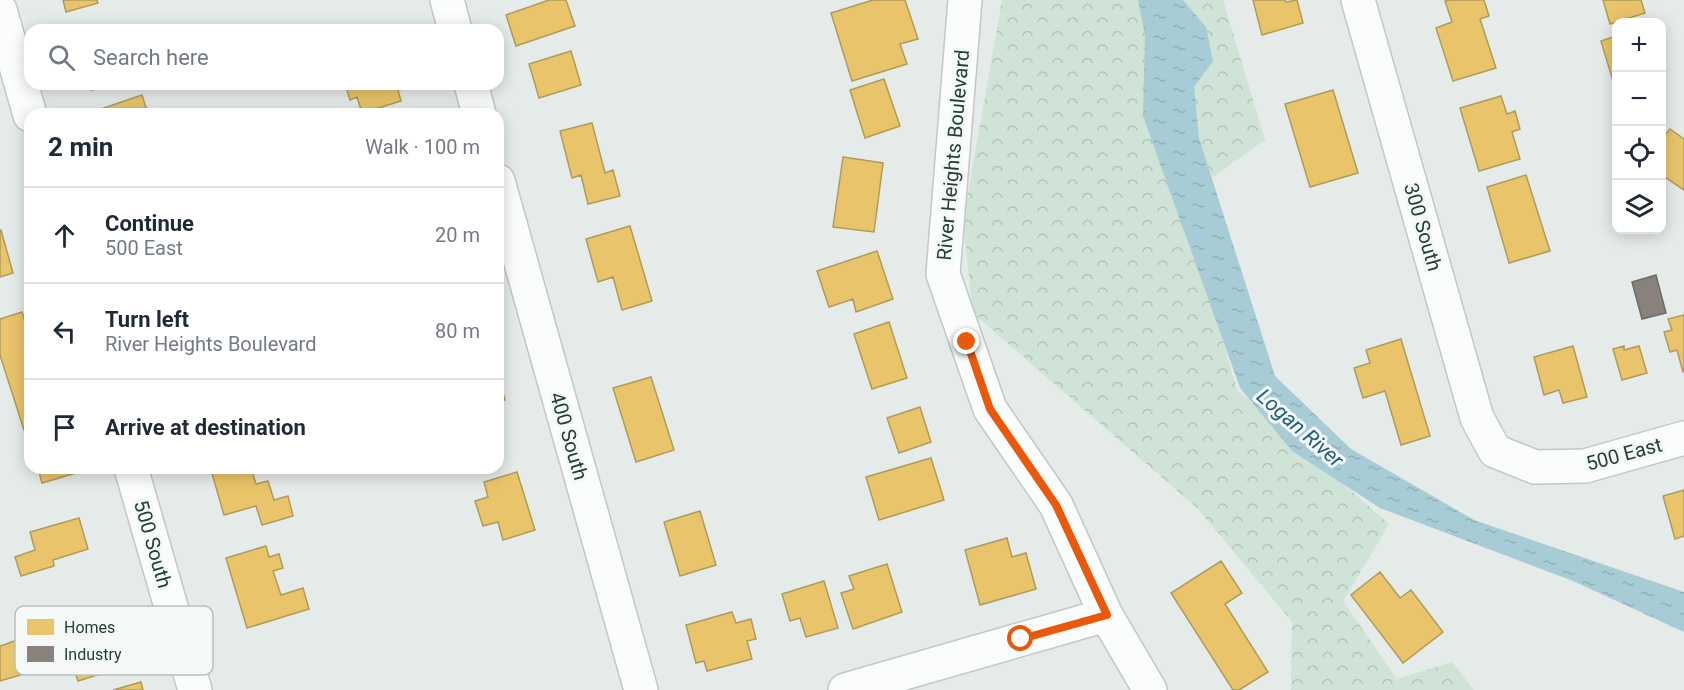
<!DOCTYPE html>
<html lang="en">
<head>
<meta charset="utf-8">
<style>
  body { margin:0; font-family:Roboto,sans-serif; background:#f2f2f3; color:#1f2937 }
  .controls { position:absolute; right:18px; top:18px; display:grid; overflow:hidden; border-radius:12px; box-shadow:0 3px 15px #0003 }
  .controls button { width:54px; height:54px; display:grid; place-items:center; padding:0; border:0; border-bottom:2px solid #e0e1e3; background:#fff; color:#1f2937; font:30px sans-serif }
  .stop { position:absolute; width:18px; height:18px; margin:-14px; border:4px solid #ea580c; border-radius:50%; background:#fff }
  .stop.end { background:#ea580c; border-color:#fff; box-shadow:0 2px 6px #0008 }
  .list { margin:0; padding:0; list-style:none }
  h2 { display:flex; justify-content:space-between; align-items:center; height:78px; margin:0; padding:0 24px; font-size:26px }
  h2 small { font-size:20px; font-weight:400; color:#747a83 }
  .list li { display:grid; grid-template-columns:39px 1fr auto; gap:18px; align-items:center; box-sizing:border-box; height:96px; padding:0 24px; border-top:2px solid #e0e1e3 }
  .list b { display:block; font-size:22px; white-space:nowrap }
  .list p { margin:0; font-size:20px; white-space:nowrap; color:#747a83 }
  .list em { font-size:20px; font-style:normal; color:#747a83 }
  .icon { flex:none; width:33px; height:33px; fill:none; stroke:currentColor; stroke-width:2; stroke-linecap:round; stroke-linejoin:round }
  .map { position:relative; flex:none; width:1684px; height:690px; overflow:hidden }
  .search { position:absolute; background:#fff; box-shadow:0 3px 15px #0003; left:24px; top:24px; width:480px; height:66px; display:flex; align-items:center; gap:15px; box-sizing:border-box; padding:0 21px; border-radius:18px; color:#747a83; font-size:22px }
  .panel { position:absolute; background:#fff; box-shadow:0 3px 15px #0003; left:24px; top:108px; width:480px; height:366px; border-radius:18px }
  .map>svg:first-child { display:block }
</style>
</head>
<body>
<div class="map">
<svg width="1684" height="690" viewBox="0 0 1684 690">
  <defs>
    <pattern id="forest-crowns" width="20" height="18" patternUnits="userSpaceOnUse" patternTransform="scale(1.5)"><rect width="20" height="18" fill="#cfe3d7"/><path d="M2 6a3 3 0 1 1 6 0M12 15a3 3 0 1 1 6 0" fill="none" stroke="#b2c4b9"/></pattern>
    <pattern id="water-ripples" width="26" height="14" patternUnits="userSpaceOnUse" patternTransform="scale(1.5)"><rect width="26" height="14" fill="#a8ccd6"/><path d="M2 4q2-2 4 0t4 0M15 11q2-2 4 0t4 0" fill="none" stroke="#90b0b8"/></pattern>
  </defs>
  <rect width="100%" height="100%" fill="#e5ebe8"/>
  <path fill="url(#forest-crowns)" d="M 1002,0 L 1223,0 L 1265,140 L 1182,199 L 1237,390 L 1389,524 L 1343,601 L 1397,679 L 1452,662 L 1474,690 L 1291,690 L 1292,622 L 1197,508 L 973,313 L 963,222 Z"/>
  <path fill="url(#water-ripples)" d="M 1138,0 L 1183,0 L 1206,27 L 1213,61 L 1194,87 L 1199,138 L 1275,376 L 1351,449 L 1474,520 L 1684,592 L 1684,632 L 1573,581 L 1380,508 L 1292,451 L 1240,388 L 1143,116 L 1145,35 Z"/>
  <path fill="#e9c46a" stroke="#ae9c5b" stroke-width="1.5" d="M 63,0 L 97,0 L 98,3 L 66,12 Z
    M 549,0 L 566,0 L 575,26 L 516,46 L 506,15 Z
    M 873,0 L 905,0 L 918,39 L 900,44 L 907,64 L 852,81 L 831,13 Z
    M 1253,0 L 1285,0 L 1286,2 L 1297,0 L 1303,23 L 1262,35 Z
    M 1449,0 L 1484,0 L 1489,16 L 1480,19 L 1496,68 L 1453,81 L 1436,28 L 1452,22 L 1445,1 Z
    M 1603,0 L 1641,0 L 1645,13 L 1610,24 Z
    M 1616,36 L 1616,91 L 1601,41 Z
    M 571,51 L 581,85 L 539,98 L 529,64 Z
    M 884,79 L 900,126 L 865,138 L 850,90 Z
    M 90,84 L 114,84 L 92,90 Z
    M 345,84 L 408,84 L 409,87 L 398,90 L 401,101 L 362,113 L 357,97 L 350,100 Z
    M 1333,90 L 1358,173 L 1310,187 L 1285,104 Z
    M 142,95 L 148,114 L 99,114 L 98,110 Z
    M 1501,96 L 1507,114 L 1515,111 L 1520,129 L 1512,132 L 1520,159 L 1479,171 L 1460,108 Z
    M 592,123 L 605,173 L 613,170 L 620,196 L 588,204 L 581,175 L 572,178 L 560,131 Z
    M 1670,129 L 1684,139 L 1684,190 L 1662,175 L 1662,131 L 1666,134 Z
    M 843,157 L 883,163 L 874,232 L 833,227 Z
    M 1526,175 L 1550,251 L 1509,263 L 1487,187 Z
    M 630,226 L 652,301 L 622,310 L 613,277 L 598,282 L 586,239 Z
    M 1,230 L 13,273 L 0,277 L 0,231 Z
    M 877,251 L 893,299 L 856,312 L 853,299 L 829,307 L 817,271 Z
    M 22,312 L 30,337 L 30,428 L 24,430 L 0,355 L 0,319 Z
    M 1684,315 L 1684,371 L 1683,372 L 1677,350 L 1670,352 L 1664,332 L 1672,330 L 1668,319 Z
    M 889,322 L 907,378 L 872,389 L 854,334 Z
    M 1401,339 L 1430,436 L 1401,445 L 1385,391 L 1363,398 L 1354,368 L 1370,363 L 1366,350 Z
    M 1573,346 L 1587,397 L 1563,403 L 1559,390 L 1544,395 L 1534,357 Z
    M 1624,346 L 1624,350 L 1639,346 L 1647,373 L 1622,380 L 1613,349 Z
    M 498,376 L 505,400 L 498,402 Z
    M 651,377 L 674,450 L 636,462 L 613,388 Z
    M 920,407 L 931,442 L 899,453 L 887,418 Z
    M 931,458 L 944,500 L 879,520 L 866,477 Z
    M 38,468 L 74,468 L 76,473 L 42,483 Z
    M 219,468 L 251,468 L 256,484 L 268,481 L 274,500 L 288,496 L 293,516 L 262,525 L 256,506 L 224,515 L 211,470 Z
    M 517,472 L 535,530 L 503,540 L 498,522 L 483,526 L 475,501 L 488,497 L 484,482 Z
    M 1684,490 L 1684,536 L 1675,539 L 1663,496 Z
    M 700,511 L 716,565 L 680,576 L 664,522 Z
    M 79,518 L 88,549 L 53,560 L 54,566 L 21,576 L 15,557 L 35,550 L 30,532 Z
    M 1007,538 L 1012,557 L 1026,553 L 1036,589 L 980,605 L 965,550 Z
    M 266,546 L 269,557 L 279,554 L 283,568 L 273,571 L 281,595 L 303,588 L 309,609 L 247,628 L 226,558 Z
    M 1221,561 L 1242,593 L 1225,604 L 1268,672 L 1239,690 L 1233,690 L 1171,593 Z
    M 887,564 L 902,612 L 853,629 L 841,593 L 854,589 L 849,576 Z
    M 1380,572 L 1400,598 L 1411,590 L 1443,632 L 1403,663 L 1351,595 Z
    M 824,581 L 838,628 L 806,637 L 800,618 L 790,621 L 782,594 Z
    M 115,609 L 132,664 L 78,681 L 72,663 L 99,654 L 88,617 Z
    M 732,612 L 736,623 L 751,619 L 756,639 L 747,641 L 752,659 L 707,671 L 704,661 L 696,663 L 686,625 Z
    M 23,638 L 34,671 L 0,681 L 0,646 Z
    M 141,682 L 143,690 L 113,690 Z"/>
  <path fill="#8a817c" stroke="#6b6d68" stroke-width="1.5" d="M 1656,275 L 1666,313 L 1642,319 L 1632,282 Z"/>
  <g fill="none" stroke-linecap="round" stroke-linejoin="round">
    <defs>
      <path id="minor" d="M 447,0 L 455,30
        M 965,0 L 943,274 L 990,409 L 1056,505 L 1106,615 L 1150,690
        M 1358,0 L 1477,418 L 1495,451 L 1535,467 L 1585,466 L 1684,438
        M 0,10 L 30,115
        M 471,84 L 479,114
        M 498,181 L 641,690
        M 131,468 L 195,690
        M 845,690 L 1106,615"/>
    </defs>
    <use href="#minor" stroke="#c2c8c6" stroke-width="36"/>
    <use href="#minor" stroke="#fbfcfc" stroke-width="33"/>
  </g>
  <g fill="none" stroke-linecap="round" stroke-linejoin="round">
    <path stroke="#ea580c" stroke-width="8" d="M 967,342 L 990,409 L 1056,505 L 1107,615 L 1021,639"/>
  </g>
  <g text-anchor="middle" stroke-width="6" stroke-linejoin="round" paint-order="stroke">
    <g font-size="20" fill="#243e39" stroke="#f4f9f7">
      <text transform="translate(953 155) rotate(-85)" y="7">River Heights Boulevard</text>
      <text transform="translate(1423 227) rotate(74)" y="7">300 South</text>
      <text transform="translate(569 436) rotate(74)" y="7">400 South</text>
      <text transform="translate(1624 454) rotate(-15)" y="7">500 East</text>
      <text transform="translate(153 544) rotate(74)" y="7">500 South</text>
    </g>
    <g font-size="21" font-style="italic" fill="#206078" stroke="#f4f9f7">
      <text transform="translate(1300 428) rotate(41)" y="7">Logan River</text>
    </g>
  </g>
  <rect x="15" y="606" width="198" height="69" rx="9" fill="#f4f9f7" stroke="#b6c1be" stroke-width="1.5"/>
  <rect x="27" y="619" width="27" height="16" fill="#e9c46a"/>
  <rect x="27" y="646" width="27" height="16" fill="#8a817c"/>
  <g font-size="16" fill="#243e39">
    <text x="64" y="633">Homes</text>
    <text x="64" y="660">Industry</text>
  </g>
</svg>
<div class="controls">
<button>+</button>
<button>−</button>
<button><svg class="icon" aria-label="locate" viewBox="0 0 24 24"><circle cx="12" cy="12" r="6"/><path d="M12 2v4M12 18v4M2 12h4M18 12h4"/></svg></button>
<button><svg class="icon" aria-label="layers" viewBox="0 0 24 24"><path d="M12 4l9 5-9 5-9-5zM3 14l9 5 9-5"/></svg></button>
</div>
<div class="stop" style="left:1021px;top:639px"></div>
<div class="stop end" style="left:967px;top:342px"></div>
<div class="search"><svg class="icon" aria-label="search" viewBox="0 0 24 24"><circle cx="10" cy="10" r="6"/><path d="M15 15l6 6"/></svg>Search here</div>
<section class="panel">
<h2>2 min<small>Walk · 100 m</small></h2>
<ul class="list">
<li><svg class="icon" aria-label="ahead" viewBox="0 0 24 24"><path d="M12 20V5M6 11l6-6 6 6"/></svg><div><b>Continue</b><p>500 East</p></div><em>20 m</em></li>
<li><svg class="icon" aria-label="left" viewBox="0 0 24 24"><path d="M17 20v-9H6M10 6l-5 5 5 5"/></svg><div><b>Turn left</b><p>River Heights Boulevard</p></div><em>80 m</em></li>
<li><svg class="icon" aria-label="arrive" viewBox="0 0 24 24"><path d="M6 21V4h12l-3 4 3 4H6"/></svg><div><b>Arrive at destination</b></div></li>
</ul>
</section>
</div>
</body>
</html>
